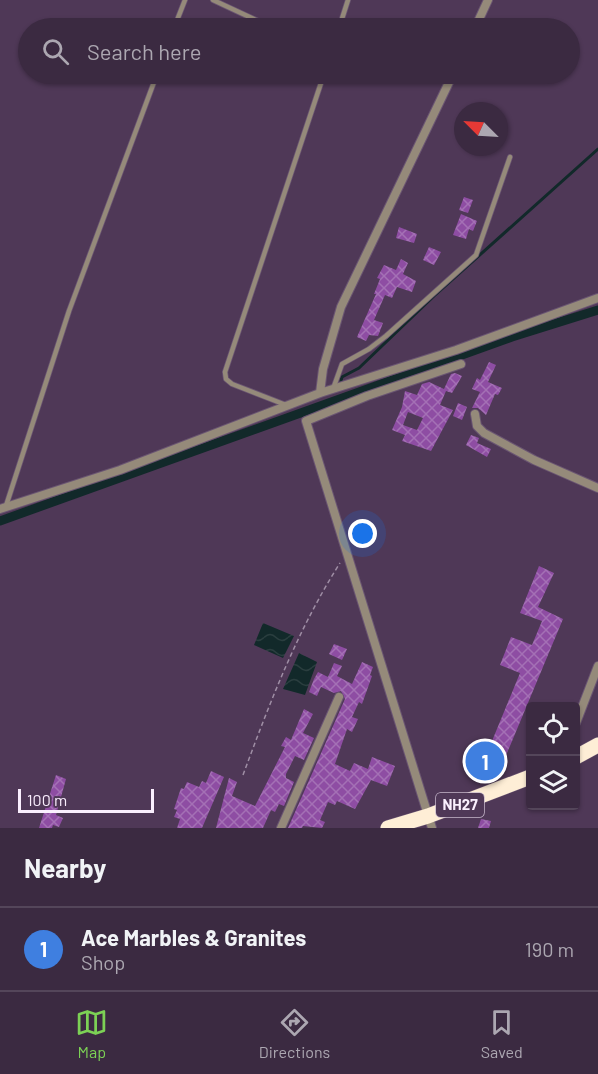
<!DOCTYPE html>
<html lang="en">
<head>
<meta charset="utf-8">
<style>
  body { margin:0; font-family:Barlow,sans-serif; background:#423248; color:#f1f3f6 }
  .controls { position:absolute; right:18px; bottom:18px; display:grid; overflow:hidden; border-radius:6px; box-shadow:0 2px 4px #0004 }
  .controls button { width:54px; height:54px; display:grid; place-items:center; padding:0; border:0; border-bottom:2px solid #54465a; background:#3b2a41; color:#f1f3f6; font:30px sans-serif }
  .compass { position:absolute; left:454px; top:102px; width:54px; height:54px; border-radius:50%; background:#3b2a41; box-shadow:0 2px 4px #0004; rotate:294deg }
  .scale { position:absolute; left:18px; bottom:15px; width:136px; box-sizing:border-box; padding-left:6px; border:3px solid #faeffe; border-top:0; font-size:16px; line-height:21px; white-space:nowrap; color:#faeffe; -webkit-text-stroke:4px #4f3857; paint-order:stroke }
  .you { position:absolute; left:363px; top:534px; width:21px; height:21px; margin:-15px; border:4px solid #fff; border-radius:50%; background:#1a73e8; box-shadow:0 0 0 9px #1a73e833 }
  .badge { display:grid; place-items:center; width:39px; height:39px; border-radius:50%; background:#7cd155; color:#fff; font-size:20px; font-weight:700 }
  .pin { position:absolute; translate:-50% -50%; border:3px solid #fff; box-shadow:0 2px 6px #0006 }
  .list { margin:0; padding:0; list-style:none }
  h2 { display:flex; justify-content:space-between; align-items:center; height:78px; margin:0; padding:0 24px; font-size:26px }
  h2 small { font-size:20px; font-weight:400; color:#aca7b1 }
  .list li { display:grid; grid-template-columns:39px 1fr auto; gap:18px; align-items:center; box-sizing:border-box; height:84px; padding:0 24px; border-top:2px solid #54465a }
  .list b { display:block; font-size:22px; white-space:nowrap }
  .list p { margin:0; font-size:20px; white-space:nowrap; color:#aca7b1 }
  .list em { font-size:20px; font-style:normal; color:#aca7b1 }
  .icon { flex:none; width:33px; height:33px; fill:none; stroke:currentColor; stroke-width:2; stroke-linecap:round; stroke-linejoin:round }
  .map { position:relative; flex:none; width:598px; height:828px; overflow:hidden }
  .search { position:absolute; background:#3b2a41; box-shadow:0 2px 4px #0004; left:18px; right:18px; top:18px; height:66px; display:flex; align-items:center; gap:15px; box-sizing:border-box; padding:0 21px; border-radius:33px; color:#aca7b1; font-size:22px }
  .sheet { height:162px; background:#3b2a41 }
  nav { display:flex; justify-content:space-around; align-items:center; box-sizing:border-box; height:84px; border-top:2px solid #54465a; background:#3b2a41; font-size:16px; color:#aca7b1 }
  nav a { display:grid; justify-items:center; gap:3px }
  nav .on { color:#7cd155 }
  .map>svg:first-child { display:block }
</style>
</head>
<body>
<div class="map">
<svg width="598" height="828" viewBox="0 0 598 828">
  <defs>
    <pattern id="water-waves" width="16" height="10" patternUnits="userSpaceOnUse" patternTransform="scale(1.5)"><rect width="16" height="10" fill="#12292a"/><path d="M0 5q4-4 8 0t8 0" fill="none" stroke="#2a3e3f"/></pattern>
    <pattern id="building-cross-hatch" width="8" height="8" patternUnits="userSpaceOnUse" patternTransform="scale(1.5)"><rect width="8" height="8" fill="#8e4da3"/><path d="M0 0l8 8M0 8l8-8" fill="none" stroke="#a470b5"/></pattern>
  </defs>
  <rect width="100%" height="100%" fill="#4f3857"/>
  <path fill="url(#water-waves)" d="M 263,623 L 294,636 L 283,658 L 254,645 Z
    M 299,653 L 317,662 L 305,695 L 283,689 Z"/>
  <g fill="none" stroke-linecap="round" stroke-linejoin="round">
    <path stroke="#12292a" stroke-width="3" d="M 341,381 L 342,377 L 359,368 L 434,296 L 598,149"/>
    <path stroke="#12292a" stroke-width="9" d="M 0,521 L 512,337 L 598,310"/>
  </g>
  <path fill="url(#building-cross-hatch)" fill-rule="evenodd" d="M 464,197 L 473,200 L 468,213 L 459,210 Z
    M 461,214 L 477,221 L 473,231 L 469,229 L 466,239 L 453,235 Z
    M 399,227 L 417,234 L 414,243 L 396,238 Z
    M 429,247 L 441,252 L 434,265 L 423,260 Z
    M 401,259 L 408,263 L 403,274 L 416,281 L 412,292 L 397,287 L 392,298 L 385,295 L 374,320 L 383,323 L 378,336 L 369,335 L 366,341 L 357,337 L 376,294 L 374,294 L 380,279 L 377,278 L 384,265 L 396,270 Z
    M 489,362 L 496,365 L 488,382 L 502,388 L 498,395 L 495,394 L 486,415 L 478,408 L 472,408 L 480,392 L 472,389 L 477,378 L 480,380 Z
    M 455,373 L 462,376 L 458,383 L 452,393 L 446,391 L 440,405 L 453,410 L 431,451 L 402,441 L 405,435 L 392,430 L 402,407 L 405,391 L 417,395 L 422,384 L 429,382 L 444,389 L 451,374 ZM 408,412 L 423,418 L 417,430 L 403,425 Z
    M 458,403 L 467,407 L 462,420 L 453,416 Z
    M 471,435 L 479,438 L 477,443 L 491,449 L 487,457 L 466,445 Z
    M 539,566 L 554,573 L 538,607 L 563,619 L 502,765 L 485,758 L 520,673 L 500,665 L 511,637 L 532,645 L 542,621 L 520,613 Z
    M 334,644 L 347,649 L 342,660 L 329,654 Z
    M 362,662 L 373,667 L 370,675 L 372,676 L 362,704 L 359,702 L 352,717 L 358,719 L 352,732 L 347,729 L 335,764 L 350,771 L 354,763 L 368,769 L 372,757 L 395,766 L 387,786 L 371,780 L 355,809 L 337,801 L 335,805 L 328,802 L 320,820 L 325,822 L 322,828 L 303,826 L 302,828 L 288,828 L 345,699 L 341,691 L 334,693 L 321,687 L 317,696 L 309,692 L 314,679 L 318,672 L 328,677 L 334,663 L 342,666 L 337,676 L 352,684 Z
    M 304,709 L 313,714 L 303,733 L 314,738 L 304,760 L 295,756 L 286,774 L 286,778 L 294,782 L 284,806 L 279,804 L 275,812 L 271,810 L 263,828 L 216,828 L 229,778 L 237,782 L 232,796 L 255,806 L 285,747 L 281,746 L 286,737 L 291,740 Z
    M 211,771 L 224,777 L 202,828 L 177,828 L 180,819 L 174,817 L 177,810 L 174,809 L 181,788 L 184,789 L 187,782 L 199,787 L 202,781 L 206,783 Z
    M 56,775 L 66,779 L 56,815 L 63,818 L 59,827 L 53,825 L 52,828 L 39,828 Z
    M 481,819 L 491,821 L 489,828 L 478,828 Z"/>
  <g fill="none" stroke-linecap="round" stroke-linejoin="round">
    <defs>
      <path id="lane" d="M 213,0 L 273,28
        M 174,28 L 185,0
        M 339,28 L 348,0
        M 333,389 L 342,364 L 369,349 L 386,336 L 476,255 L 510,157
        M 286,405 L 232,384 L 226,379 L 225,372 L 324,74
        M 6,506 L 69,311 L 157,74"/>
      <path id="street" d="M 475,28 L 488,0
        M 320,393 L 323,369 L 341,307 L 453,74
        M 475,414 L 477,426 L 484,433 L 534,460 L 598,488
        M 0,509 L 120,470 L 320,393 L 456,350 L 598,298
        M 576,723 L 598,666
        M 281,828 L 339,697
        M 432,828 L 306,421 L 367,396 L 461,364"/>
      <path id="highway" d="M 576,757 L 598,745
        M 388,828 L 428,816 L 530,777"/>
    </defs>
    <use href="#lane" stroke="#6a5572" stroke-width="6"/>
    <use href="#street" stroke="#6a5572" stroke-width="10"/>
    <use href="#highway" stroke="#6a5572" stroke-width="16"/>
    <path stroke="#9f8ea5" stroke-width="1.5" stroke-dasharray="4.5 3" stroke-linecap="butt" d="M 243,775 C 270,702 298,629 340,563"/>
    <use href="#lane" stroke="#958a7a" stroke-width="4.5"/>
    <use href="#street" stroke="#958a7a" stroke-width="8"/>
    <use href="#highway" stroke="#feeed6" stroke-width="15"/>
  </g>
  <g text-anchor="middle" stroke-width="6" stroke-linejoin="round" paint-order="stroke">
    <rect fill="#4f3857" stroke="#c7b8cc" stroke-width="1.5" x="436" y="793" width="48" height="24" rx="4.5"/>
    <g font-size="15" font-weight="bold" fill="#faeffe">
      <text x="460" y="810">NH27</text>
    </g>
  </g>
</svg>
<div class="controls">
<button><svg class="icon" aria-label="locate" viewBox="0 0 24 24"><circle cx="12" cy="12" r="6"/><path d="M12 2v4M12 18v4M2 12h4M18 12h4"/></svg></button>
<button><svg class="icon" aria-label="layers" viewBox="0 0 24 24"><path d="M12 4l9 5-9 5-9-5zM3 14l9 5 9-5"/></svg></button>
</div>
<svg class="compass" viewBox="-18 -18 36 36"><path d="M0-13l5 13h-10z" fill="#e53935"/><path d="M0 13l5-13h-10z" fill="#aca7b1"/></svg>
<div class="scale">100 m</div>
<div class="you"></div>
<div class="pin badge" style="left:485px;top:761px;background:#3f7fe0">1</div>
<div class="search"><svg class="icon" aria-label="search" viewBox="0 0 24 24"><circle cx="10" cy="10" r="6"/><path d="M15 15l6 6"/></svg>Search here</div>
</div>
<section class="sheet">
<h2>Nearby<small></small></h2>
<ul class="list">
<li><span class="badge" style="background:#3f7fe0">1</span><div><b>Ace Marbles &amp; Granites</b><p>Shop</p></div><em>190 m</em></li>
</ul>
</section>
<nav>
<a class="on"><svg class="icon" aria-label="map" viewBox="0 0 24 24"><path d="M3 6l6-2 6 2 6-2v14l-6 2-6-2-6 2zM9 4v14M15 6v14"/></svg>Map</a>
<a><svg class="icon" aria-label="directions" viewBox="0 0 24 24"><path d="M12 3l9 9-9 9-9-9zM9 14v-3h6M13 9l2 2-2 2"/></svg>Directions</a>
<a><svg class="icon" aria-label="saved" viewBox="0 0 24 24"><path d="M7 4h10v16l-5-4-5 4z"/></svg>Saved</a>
</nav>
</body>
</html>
